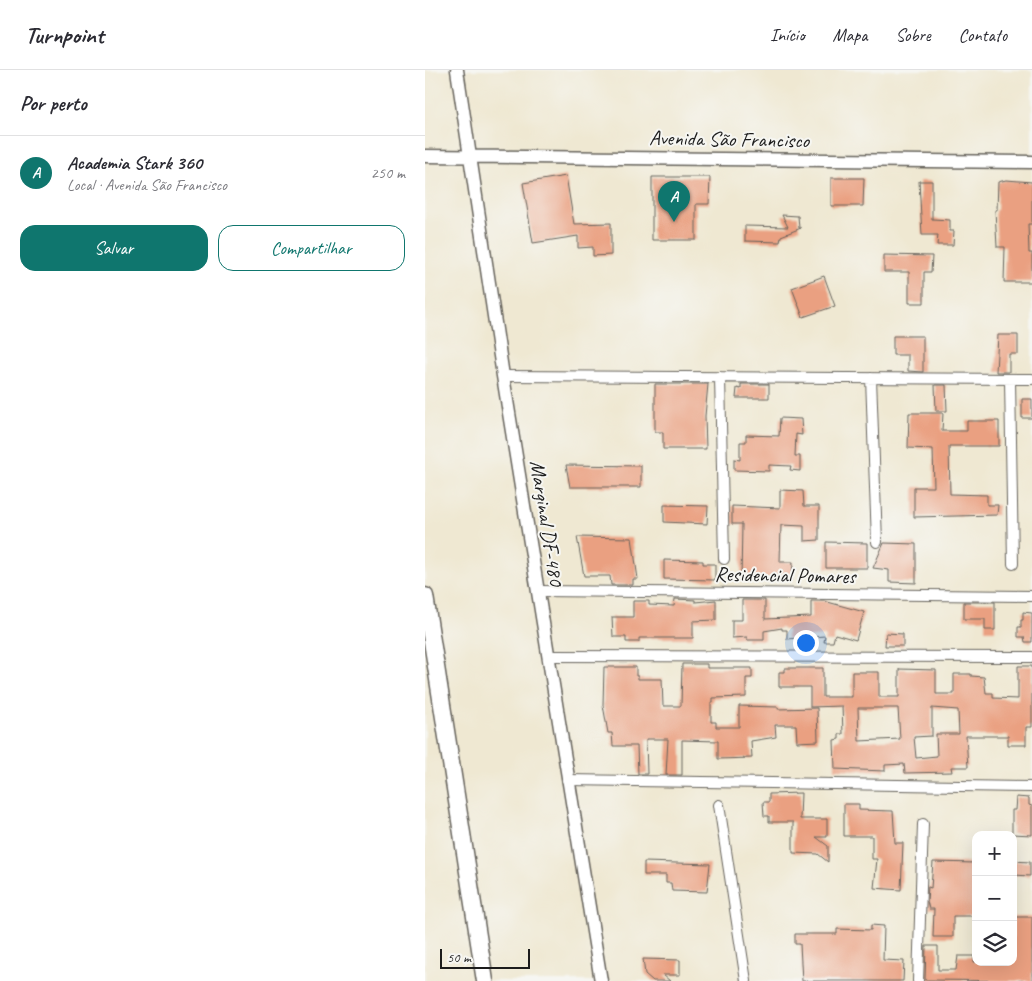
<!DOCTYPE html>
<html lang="pt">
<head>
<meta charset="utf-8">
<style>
  body { margin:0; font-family:Caveat,sans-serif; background:#f7f7f7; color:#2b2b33 }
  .controls { position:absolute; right:15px; bottom:15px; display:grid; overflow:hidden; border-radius:10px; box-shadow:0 5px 20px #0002 }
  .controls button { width:45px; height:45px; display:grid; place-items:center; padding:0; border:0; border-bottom:1px solid #e1e1e2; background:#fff; color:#2b2b33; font:25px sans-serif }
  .scale { position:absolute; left:15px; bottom:12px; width:90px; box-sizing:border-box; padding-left:5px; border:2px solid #1c1c1c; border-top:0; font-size:14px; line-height:18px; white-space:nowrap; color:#1c1c1c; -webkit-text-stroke:4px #f6f6f2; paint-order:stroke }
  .you { position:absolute; left:380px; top:572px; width:18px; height:18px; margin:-12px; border:4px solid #fff; border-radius:50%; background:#1a73e8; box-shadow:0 0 0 8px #1a73e833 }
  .badge { display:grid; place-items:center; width:32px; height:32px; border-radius:50%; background:#0f766e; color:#fff; font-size:16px; font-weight:700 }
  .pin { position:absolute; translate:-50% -41px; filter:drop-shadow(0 1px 2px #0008) }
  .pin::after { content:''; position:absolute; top:26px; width:18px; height:15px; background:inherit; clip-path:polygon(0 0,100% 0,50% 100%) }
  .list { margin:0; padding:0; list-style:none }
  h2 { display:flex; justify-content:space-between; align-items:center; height:65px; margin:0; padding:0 20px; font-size:21px }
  h2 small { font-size:16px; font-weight:400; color:#7c7c81 }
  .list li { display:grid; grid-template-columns:32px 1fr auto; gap:15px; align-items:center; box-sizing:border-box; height:75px; padding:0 20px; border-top:1px solid #e1e1e2 }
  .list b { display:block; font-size:19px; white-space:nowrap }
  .list p { margin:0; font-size:16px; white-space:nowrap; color:#7c7c81 }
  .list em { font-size:16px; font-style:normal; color:#7c7c81 }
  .actions { display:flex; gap:10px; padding:15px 20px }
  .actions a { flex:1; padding:11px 0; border:1px solid #0f766e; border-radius:15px; text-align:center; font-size:18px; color:#0f766e }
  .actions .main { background:#0f766e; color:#fff }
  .icon { flex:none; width:28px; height:28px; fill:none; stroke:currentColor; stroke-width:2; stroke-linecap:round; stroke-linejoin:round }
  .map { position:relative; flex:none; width:607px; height:911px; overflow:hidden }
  header { display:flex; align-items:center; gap:30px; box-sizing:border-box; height:70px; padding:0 25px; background:#fff; border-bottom:1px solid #e1e1e2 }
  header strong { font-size:24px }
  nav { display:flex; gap:28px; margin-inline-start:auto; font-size:18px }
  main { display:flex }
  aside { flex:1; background:#fff }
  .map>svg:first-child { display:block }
</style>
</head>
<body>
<header>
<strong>Turnpoint</strong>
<nav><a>Início</a><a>Mapa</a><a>Sobre</a><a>Contato</a></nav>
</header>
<main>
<aside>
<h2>Por perto<small></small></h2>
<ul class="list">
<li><span class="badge">A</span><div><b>Academia Stark 360</b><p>Local · Avenida São Francisco</p></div><em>250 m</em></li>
</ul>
<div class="actions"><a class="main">Salvar</a><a>Compartilhar</a></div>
</aside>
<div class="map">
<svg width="607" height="911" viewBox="0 0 607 911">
  <rect width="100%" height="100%" fill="#f6f6f2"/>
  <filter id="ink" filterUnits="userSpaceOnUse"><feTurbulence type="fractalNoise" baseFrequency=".02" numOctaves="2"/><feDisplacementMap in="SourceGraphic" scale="10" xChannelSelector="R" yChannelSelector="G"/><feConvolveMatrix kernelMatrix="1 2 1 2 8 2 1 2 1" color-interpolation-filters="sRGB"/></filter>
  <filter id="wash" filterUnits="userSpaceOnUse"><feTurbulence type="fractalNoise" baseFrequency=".0096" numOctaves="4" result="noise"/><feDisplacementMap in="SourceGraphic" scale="20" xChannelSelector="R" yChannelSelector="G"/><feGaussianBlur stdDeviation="1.12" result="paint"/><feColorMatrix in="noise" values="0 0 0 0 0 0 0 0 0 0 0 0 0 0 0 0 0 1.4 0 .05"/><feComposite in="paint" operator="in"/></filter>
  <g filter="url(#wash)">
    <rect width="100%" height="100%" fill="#efe8d2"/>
    <g id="blocks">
      <path fill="#eaa081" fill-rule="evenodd" d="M 141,106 L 149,154 L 186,153 L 186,185 L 168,186 L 168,177 L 153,178 L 153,166 L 108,173 L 98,113 Z
        M 227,107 L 285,107 L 284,134 L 271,134 L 271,170 L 227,170 Z
        M 406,108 L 439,108 L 438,136 L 406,136 Z
        M 581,110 L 607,112 L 607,154 L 603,154 L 604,183 L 607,183 L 607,212 L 579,212 L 580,177 L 572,177 L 570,140 L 572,140 L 573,112 Z
        M 494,111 L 507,111 L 507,149 L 525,150 L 525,161 L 529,161 L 528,175 L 512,175 L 513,165 L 497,165 Z
        M 357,145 L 373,146 L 374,158 L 376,158 L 356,166 L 355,172 L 320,171 L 320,156 L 363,157 Z
        M 459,185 L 507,186 L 506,202 L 499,202 L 499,233 L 484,233 L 484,202 L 459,202 Z
        M 399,206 L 410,236 L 378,247 L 367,218 Z
        M 573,265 L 593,265 L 593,284 L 584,284 L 584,302 L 571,302 Z
        M 468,266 L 498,266 L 498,302 L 483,301 L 483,285 L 468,285 Z
        M 230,314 L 283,314 L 280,346 L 281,379 L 238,379 L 238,362 L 230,362 Z
        M 316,314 L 344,314 L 344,328 L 311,328 L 312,318 L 316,319 Z
        M 510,315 L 521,315 L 522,341 L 511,341 Z
        M 597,329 L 607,329 L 607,348 L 597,348 Z
        M 484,343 L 518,343 L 517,361 L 542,361 L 542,351 L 574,351 L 574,376 L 524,376 L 525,424 L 562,425 L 562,435 L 573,435 L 572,445 L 489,447 L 489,417 L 509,417 L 508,379 L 483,378 Z
        M 355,348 L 376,349 L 377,365 L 371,364 L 370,386 L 375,386 L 375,401 L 365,400 L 366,396 L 344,395 L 344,401 L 309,400 L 309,389 L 315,390 L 315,372 L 321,372 L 321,365 L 354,366 Z
        M 141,395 L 216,396 L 216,417 L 145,417 Z
        M 355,420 L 378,421 L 379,436 L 394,436 L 394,470 L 379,471 L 379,456 L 356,455 L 355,492 L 368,492 L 367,509 L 326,507 L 326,510 L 316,510 L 317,454 L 307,454 L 307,436 L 355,438 Z
        M 239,435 L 283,436 L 282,454 L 239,452 Z
        M 152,467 L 207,468 L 213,509 L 208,509 L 208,515 L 186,515 L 185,506 L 159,506 Z
        M 401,472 L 442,473 L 442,498 L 401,498 Z
        M 459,473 L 491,474 L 491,513 L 464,512 L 464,500 L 448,498 Z
        M 239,490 L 278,491 L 278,494 L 290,494 L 290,510 L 239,509 Z
        M 250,529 L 270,530 L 270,532 L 291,530 L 291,550 L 268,551 L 268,568 L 214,568 L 214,572 L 201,572 L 201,567 L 188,567 L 187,547 L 208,547 L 208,531 L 224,531 L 224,535 L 249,536 Z
        M 317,530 L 340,530 L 340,549 L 386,547 L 386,531 L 399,531 L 439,542 L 431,570 L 410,564 L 408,572 L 399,572 L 400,566 L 362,569 L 362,560 L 357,560 L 357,558 L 339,561 L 339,570 L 322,570 L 322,567 L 307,568 L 307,550 L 317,550 Z
        M 539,532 L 570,532 L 570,560 L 560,560 L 560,549 L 539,549 Z
        M 598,542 L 607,543 L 607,572 L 600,572 L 599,567 L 593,567 L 593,557 L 596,557 L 596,550 L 598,550 Z
        M 461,563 L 478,564 L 478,576 L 460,576 Z
        M 257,594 L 282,594 L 282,598 L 327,598 L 327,608 L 321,608 L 321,627 L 288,628 L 288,632 L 286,632 L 286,652 L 291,652 L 291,657 L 314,657 L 314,636 L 353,637 L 353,639 L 392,638 L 393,671 L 372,672 L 371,655 L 350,655 L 351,667 L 326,671 L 327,688 L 293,689 L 293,671 L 257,670 L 257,705 L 241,705 L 243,669 L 221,669 L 222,704 L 213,704 L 212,676 L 188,676 L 187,663 L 183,663 L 178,635 L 179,597 L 211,597 L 211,606 L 213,606 L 213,609 L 237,609 L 238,636 L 256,636 Z
        M 593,596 L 607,596 L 607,657 L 601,657 L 601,675 L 583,675 L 583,666 L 541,666 L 543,697 L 526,697 L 527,702 L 480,703 L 479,694 L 460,695 L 460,701 L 410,699 L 409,670 L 414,669 L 414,664 L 418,664 L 417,636 L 385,637 L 385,617 L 354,617 L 354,602 L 360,602 L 360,598 L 398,598 L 398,627 L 427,627 L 427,602 L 454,602 L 454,627 L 474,627 L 474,599 L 511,600 L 511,624 L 529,624 L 529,604 L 546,604 L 546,606 L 559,607 L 561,623 L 568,623 L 568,628 L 593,629 ZM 433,638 L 473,638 L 475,669 L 434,671 ZM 507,638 L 533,640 L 534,664 L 511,664 L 512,686 L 491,688 L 489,667 L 507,666 Z
        M 376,723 L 375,749 L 402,749 L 402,767 L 391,767 L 403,776 L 403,792 L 393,784 L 368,783 L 368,752 L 344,752 L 344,746 L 339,746 L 338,732 L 344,732 L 344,724 Z
        M 591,727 L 604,728 L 604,735 L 607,736 L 607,765 L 587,764 L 587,740 L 590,740 Z
        M 419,734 L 434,734 L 434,740 L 468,741 L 470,773 L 478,773 L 476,820 L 449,818 L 452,789 L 447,789 L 447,766 L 419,766 Z
        M 588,791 L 605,792 L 605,806 L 588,805 Z
        M 219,792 L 285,794 L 282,822 L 247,821 L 246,813 L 241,813 L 241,805 L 219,805 Z
        M 508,792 L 551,793 L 551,846 L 528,846 L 528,867 L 508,867 L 509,839 L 504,839 L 502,831 L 503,817 L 506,818 Z
        M 588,847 L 607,847 L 607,911 L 500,910 L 501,876 L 513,876 L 513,900 L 531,900 L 533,886 L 549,886 L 549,892 L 588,892 Z
        M 446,855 L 459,856 L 458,890 L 479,891 L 478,911 L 377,911 L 375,874 L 370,874 L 370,864 L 412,864 L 412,859 L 446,860 Z
        M 218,889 L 255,890 L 255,905 L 238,905 L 245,911 L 228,911 L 220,904 Z"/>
    </g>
  </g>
  <g filter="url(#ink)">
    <use href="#blocks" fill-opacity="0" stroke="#66635c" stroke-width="1"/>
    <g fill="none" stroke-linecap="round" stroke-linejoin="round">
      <defs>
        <path id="minor" d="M 78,306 L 607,309
          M 295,307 L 299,489
          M 446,308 L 452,472
          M 585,309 L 588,494
          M 113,521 L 607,526
          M 123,586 L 607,587
          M 142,710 L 607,717
          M 294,735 L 321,911
          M 493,911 L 498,754"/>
        <path id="tertiary" d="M 32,0 L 78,306 L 176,911
          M 0,86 L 607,92"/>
        <path id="primary" d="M 0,526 L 60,911"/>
      </defs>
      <use href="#minor" stroke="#66635c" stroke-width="12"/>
      <use href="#tertiary" stroke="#66635c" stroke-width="15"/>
      <use href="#primary" stroke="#66635c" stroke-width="19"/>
      <use href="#minor" stroke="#fff" stroke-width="10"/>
      <use href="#tertiary" stroke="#fff" stroke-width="12"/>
      <use href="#primary" stroke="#fff" stroke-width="16"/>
    </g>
  </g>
  <g text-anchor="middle" stroke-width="4" stroke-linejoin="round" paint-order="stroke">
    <g font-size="21" fill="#1c1c1c" stroke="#f6f6f2">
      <text transform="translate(304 69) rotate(1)" y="7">Avenida São Francisco</text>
      <text transform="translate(122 453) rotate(81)" y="7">Marginal DF-480</text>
      <text transform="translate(360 505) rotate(1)" y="7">Residencial Pomares</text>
    </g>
  </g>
</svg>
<div class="controls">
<button>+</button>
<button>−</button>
<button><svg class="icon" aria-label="layers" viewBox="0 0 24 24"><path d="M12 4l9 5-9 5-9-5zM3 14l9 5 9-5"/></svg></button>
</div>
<div class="scale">50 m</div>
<div class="you"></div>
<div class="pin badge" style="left:249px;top:152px">A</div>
</div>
</main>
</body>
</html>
